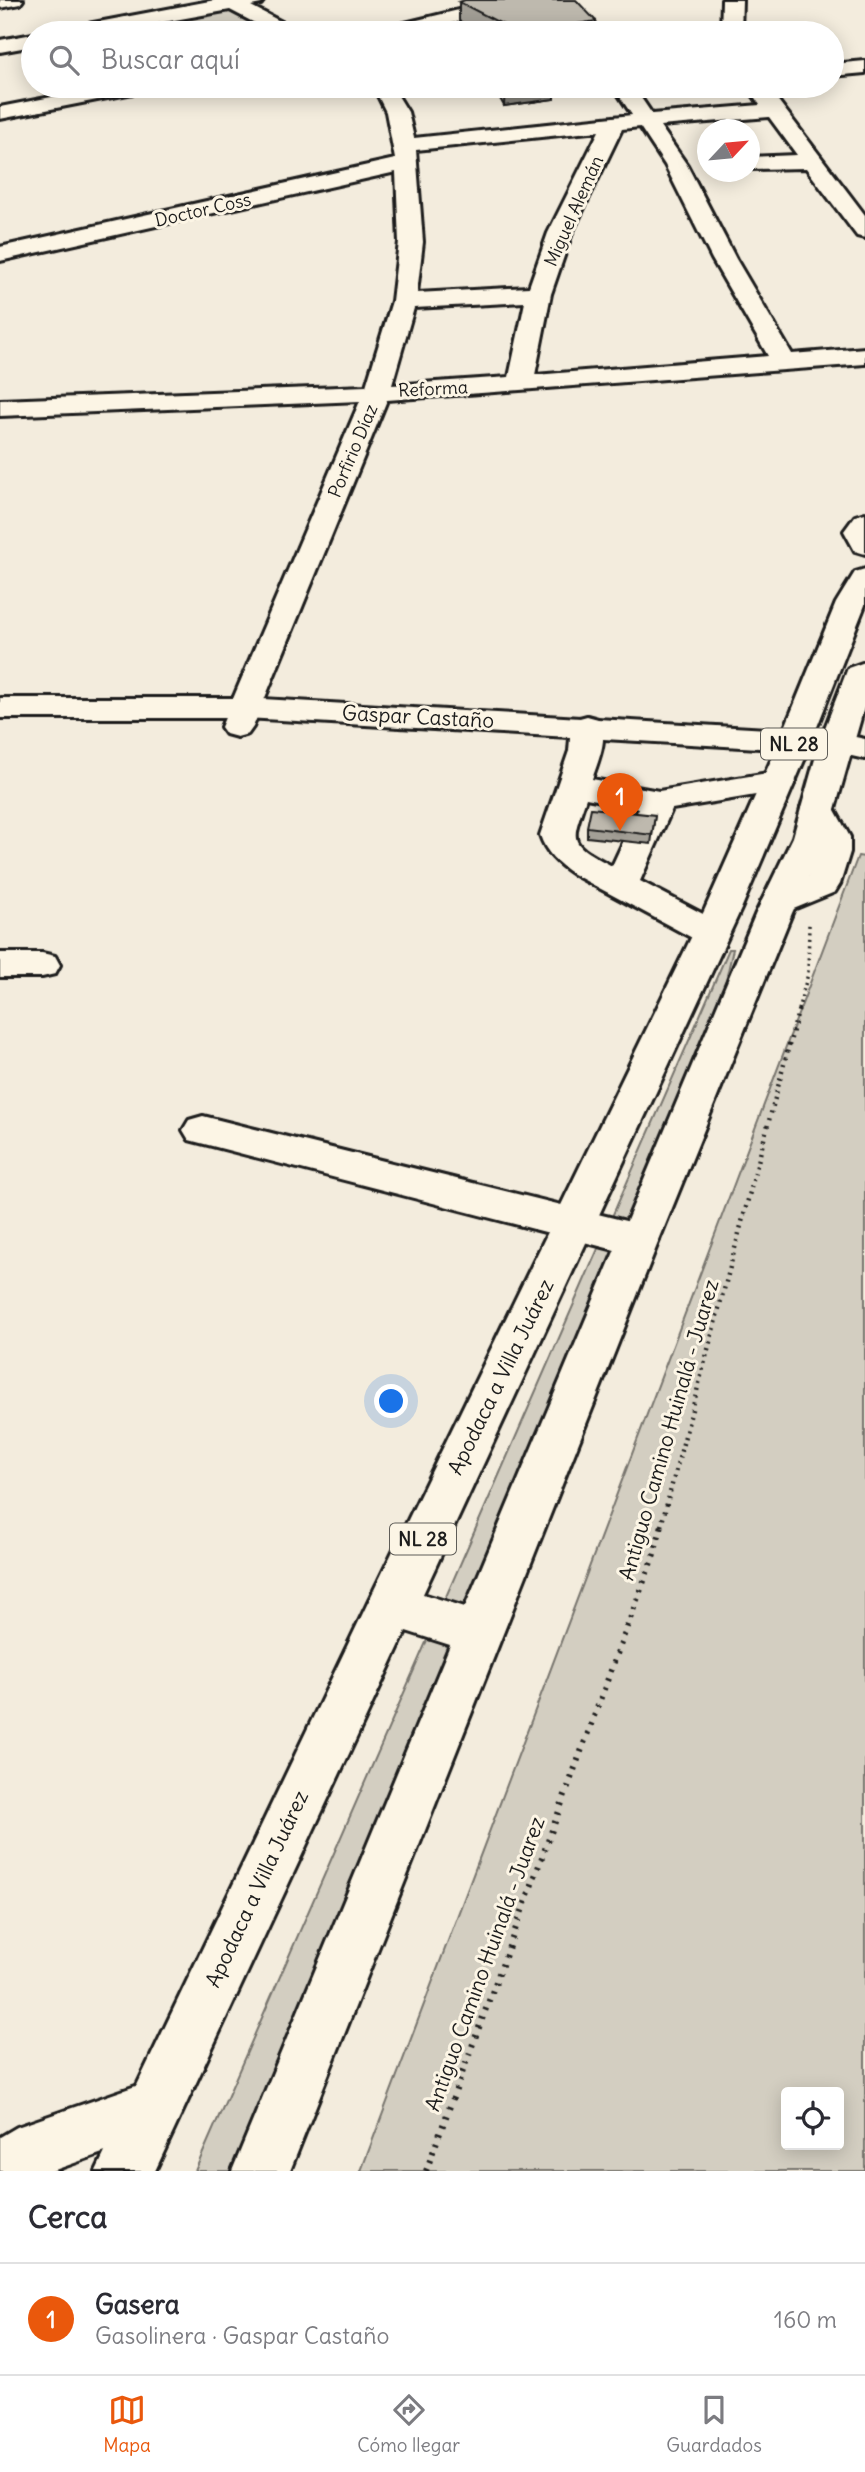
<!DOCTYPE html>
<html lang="es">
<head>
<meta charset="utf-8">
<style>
  body { margin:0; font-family:Delius,sans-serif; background:#f7f7f7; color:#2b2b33 }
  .controls { position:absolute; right:21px; bottom:21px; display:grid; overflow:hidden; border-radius:7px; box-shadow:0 4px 18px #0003 }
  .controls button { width:63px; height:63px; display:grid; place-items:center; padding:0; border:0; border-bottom:2px solid #e1e1e2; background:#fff; color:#2b2b33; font:35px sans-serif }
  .compass { position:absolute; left:697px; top:119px; width:63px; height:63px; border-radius:50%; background:#fff; box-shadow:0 4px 18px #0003; rotate:64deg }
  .you { position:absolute; left:392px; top:1402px; width:24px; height:24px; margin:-18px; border:5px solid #fff; border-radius:50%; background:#1a73e8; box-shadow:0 0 0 10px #1a73e833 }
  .badge { display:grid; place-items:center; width:46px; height:46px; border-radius:50%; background:#ea580c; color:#fff; font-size:23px; font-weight:700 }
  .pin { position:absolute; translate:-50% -58px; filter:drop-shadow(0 2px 4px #0008) }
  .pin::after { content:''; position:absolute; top:37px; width:24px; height:21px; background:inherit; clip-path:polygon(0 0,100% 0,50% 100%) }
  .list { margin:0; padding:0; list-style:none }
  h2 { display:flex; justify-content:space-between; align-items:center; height:91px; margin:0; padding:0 28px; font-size:30px }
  h2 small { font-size:23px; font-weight:400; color:#7c7c81 }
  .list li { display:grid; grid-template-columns:46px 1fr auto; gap:21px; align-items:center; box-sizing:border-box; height:112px; padding:0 28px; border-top:2px solid #e1e1e2 }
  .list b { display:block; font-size:26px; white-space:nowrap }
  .list p { margin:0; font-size:23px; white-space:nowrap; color:#7c7c81 }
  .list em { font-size:23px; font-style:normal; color:#7c7c81 }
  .icon { flex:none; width:38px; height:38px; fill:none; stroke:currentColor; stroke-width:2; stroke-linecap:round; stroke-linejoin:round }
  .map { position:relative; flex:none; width:865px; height:2171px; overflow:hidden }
  .search { position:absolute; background:#fff; box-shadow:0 4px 18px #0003; left:21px; right:21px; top:21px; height:77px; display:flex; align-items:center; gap:18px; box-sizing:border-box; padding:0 24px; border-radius:38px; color:#7c7c81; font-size:26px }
  .sheet { height:203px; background:#fff }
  nav { display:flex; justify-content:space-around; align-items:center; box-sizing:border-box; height:98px; border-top:2px solid #e1e1e2; background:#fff; font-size:19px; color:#7c7c81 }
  nav a { display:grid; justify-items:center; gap:4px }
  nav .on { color:#ea580c }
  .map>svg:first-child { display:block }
</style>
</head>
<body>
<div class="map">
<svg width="865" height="2171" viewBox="0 0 865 2171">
  <rect width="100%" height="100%" fill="#f3ecdd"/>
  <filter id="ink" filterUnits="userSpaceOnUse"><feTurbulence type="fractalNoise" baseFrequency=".0143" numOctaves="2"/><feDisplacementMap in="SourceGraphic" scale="14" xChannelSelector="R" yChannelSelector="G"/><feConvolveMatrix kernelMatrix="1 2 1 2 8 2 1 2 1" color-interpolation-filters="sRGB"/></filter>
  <g filter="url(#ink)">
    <path fill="#d3cec1" stroke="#78756e" stroke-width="2" fill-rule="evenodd" d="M 232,9 L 276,33 L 96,33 Z
      M 858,856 L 865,857 L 865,2171 L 361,2171 ZM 786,2092 L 839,2092 L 839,2145 L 786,2145 Z
      M 729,949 L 733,949 L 723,993 L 238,2171 L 195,2171 Z"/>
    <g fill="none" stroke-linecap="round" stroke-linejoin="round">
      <defs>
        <path id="minor" d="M 0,0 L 23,0 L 20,4 L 0,8 Z
          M 215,0 L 264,0 L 261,4 L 251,6 L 295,29 L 298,33 L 274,33 L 230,10 L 103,33 L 62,33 L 72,27 Z
          M 500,0 L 534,0 L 531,4 L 410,33 L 377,33 L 380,29 Z
          M 722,0 L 742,0 L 741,33 L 721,33 Z
          M 33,34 L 33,46 L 0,52 L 0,40 Z
          M 865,61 L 865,73 L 832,76 L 832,64 Z
          M 108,86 L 148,86 L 145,90 L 138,92 L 0,119 L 0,107 Z
          M 368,86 L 392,86 L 408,112 L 414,138 L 632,115 L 613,86 L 633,86 L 652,114 L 760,105 L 748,88 L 767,86 L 865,215 L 865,238 L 857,236 L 806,168 L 750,169 L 750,157 L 797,155 L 769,117 L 660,126 L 687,165 L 736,259 L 792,354 L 865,348 L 865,364 L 387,400 L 253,727 L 248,734 L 237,737 L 226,734 L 221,727 L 360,401 L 0,416 L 0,400 L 366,386 L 392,301 L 399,242 L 396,172 L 0,261 L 0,247 L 395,159 L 386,112 L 377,94 ZM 640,127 L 665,165 L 712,259 L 768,356 L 535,375 L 551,294 L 572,233 L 622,129 ZM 599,131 L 548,233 L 529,287 L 417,293 L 423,242 L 416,150 ZM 525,302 L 509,377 L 392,385 L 414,308 Z
          M 865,513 L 865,554 L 855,551 L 844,531 L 855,516 Z
          M 587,716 L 598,719 C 610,736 598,761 592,779 L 659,791 L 779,771 L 791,774 L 796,781 L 791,788 L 779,791 L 672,809 L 640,881 L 724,925 L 729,933 L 724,941 L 711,945 L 698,941 L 573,874 C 557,863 546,853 540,835 L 569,751 L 571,726 L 576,719 ZM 586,798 L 639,808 L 612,866 C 567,842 571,843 586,798 Z
          M 836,733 L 865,739 L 865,759 L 825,750 L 820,743 L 825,736 Z
          M 818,798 L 830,801 L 850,837 L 850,852 L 840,884 L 835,892 L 791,910 L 779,913 L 767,910 L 761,902 L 767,894 L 808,877 C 818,846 819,836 801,808 L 806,801 Z
          M 0,953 L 42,953 L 55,956 L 60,965 L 55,974 L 42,977 L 0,977 Z
          M 203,1116 L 638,1224 L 653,1229 L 659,1240 L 653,1251 L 638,1256 L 189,1140 L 183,1130 L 189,1120 Z
          M 153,2080 L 173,2088 L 181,2108 L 173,2128 L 52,2171 L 0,2171 L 0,2137 L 17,2127 Z"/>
        <path id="major" d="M 865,569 L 865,605 L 815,732 L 823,733 L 848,668 L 865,662 L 865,704 L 827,837 L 792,913 L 659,1240 L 290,2171 L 232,2171 L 450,1645 L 406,1631 L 155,2171 L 96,2171 L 374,1590 L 705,909 L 776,749 L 245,718 L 0,718 L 0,698 L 245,698 L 784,730 L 836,603 L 855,572 ZM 808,751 L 817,752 L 793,837 L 756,913 L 465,1607 L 423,1594 L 741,909 Z"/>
      </defs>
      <use href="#minor" stroke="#1c1c1c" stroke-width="6"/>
      <use href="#major" stroke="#1c1c1c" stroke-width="6"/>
      <path stroke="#1c1c1c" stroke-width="3.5" stroke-dasharray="2 4.5" stroke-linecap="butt" d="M 798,1010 L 808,974 L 809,924"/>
      <path stroke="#1c1c1c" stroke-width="4.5" stroke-dasharray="2 5" stroke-linecap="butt" d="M 661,1526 L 799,1008"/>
      <path stroke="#1c1c1c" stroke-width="6" stroke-dasharray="2.5 7" stroke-linecap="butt" d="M 426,2171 L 654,1554 L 662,1525"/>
      <use href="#minor" fill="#fcf5e5" fill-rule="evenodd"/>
      <use href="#major" fill="#fcf5e5" fill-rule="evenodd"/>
    </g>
    <path fill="#a39f96" stroke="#1c1c1c" stroke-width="2" d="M 459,2 L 596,33 L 481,33 L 459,21 Z
      M 493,86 L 554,86 L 554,99 L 504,106 Z
      M 655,815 L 651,844 L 587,837 L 587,827 Z"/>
    <path fill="#85827a" stroke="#1c1c1c" stroke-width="2" d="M 596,21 L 596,33 L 519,33 L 532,30 Z
      M 505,86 L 554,86 L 554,99 L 504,106 Z"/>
    <path fill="#beb9ae" stroke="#1c1c1c" stroke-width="2" d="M 465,0 L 576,0 L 596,21 L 519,33 L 459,2 Z
      M 591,808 L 655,815 L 652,835 L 587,827 Z"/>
  </g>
  <g text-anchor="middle" stroke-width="6" stroke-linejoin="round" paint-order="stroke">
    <g font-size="18" fill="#1c1c1c" stroke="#fcf5e5">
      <text transform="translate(203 210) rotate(-13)" y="6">Doctor Coss</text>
      <text transform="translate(574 211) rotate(-66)" y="6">Miguel Alemán</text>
      <text transform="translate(433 389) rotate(-3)" y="6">Reforma</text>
      <text transform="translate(353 451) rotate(-67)" y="6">Porfirio Díaz</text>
    </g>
    <g fill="#fcf5e5" stroke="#5f5d58" stroke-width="2">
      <rect x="761" y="728.5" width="66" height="31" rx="5"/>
      <rect x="390" y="1523.5" width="66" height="31" rx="5"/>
    </g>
    <g font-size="19" font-weight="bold" fill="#1c1c1c">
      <text x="794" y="751">NL 28</text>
      <text x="423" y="1546">NL 28</text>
    </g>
    <g font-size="21" fill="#1c1c1c" stroke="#fcf5e5">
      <text transform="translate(418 717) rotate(3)" y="7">Gaspar Castaño</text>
      <text transform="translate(501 1377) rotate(-64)" y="7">Apodaca a Villa Juárez</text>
      <text transform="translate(669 1430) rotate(-74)" y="7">Antiguo Camino Huinalá - Juarez</text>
      <text transform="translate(257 1889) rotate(-65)" y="7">Apodaca a Villa Juárez</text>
      <text transform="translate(485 1964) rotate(-70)" y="7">Antiguo Camino Huinalá - Juarez</text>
    </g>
  </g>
</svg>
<div class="controls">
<button><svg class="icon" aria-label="locate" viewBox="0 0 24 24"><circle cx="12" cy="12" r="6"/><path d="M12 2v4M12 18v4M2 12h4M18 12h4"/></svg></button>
</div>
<svg class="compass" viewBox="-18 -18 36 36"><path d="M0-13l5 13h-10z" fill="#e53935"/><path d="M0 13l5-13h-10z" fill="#7c7c81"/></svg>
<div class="you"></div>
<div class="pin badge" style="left:620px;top:831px">1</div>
<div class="search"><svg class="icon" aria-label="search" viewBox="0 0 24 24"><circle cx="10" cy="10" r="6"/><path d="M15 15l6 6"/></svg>Buscar aquí</div>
</div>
<section class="sheet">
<h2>Cerca<small></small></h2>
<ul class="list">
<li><span class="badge">1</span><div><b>Gasera</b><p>Gasolinera · Gaspar Castaño</p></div><em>160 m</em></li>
</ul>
</section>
<nav>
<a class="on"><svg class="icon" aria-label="map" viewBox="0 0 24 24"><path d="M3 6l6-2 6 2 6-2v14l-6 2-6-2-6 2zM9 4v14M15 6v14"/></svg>Mapa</a>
<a><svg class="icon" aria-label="directions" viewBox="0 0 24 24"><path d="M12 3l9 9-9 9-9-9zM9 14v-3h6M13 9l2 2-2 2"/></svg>Cómo llegar</a>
<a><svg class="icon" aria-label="saved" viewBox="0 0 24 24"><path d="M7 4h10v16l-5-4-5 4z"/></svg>Guardados</a>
</nav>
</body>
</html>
